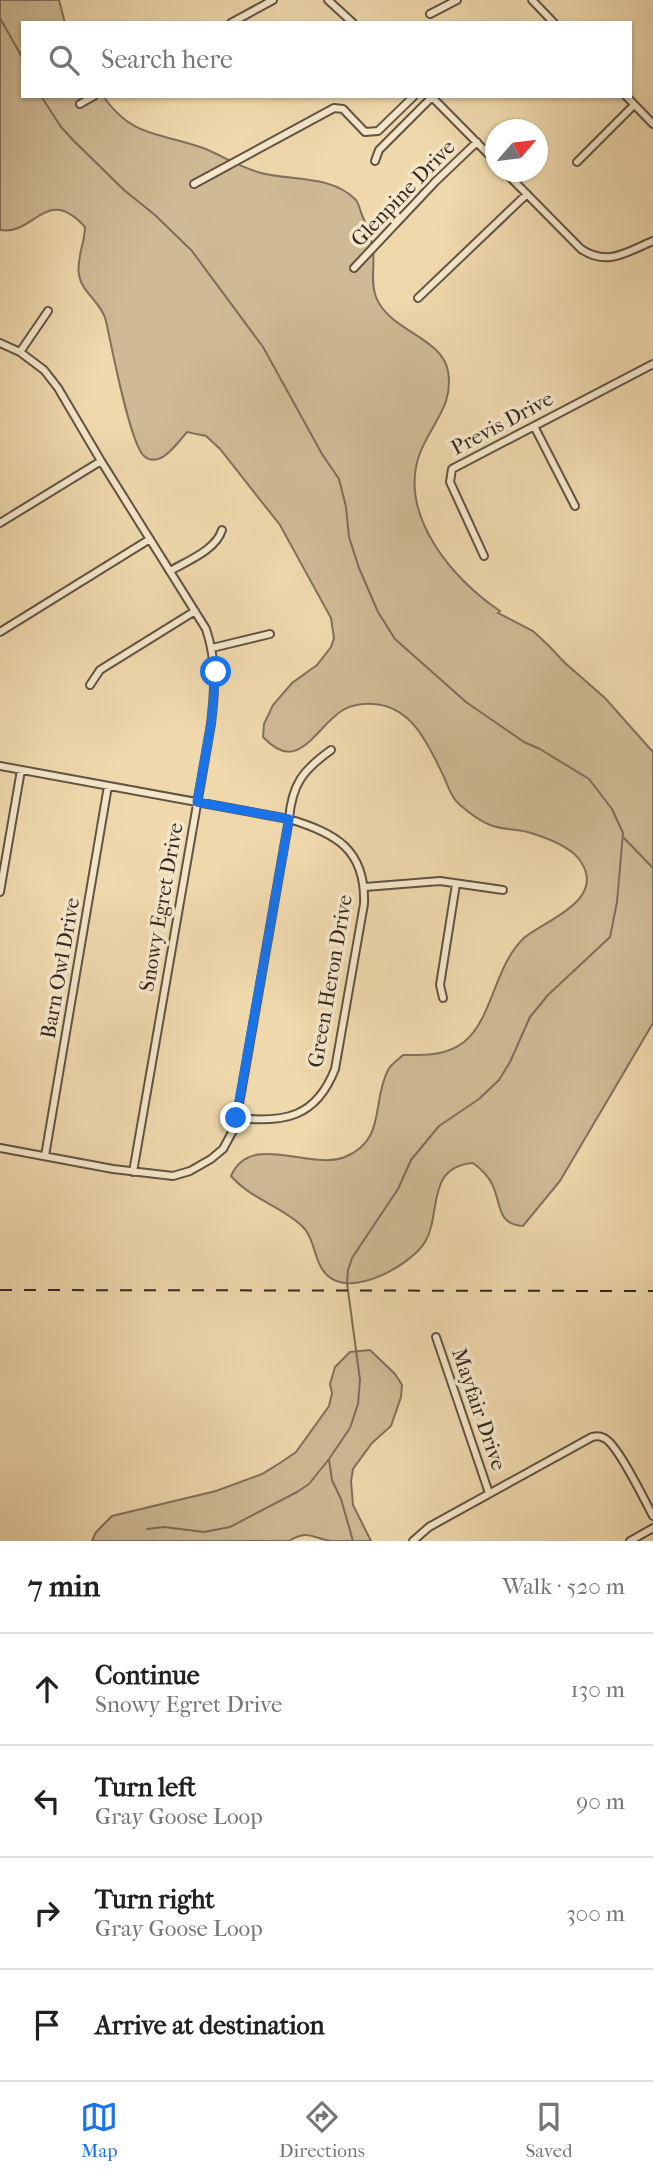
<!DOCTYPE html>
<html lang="en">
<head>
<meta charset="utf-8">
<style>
  body { margin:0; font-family:"IM FELL French Canon",serif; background:#f2f2f2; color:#202124 }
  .compass { position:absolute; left:485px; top:119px; width:63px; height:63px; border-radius:50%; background:#fff; box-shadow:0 2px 5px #0004; rotate:62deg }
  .stop { position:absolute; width:21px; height:21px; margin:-16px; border:5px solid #1a73e8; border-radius:50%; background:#fff }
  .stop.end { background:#1a73e8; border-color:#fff; box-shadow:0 2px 7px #0008 }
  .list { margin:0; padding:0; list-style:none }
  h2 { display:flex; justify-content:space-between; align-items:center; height:91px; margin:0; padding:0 28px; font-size:30px }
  h2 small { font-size:23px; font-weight:400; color:#757577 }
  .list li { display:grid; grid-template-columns:46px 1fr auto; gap:21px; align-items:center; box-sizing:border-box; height:112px; padding:0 28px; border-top:2px solid #e0e0e0 }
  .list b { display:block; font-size:26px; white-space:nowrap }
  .list p { margin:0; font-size:23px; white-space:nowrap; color:#757577 }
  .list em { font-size:23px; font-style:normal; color:#757577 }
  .icon { flex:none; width:38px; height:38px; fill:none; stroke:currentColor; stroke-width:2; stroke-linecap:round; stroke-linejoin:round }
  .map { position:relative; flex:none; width:653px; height:1541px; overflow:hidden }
  .search { position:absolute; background:#fff; box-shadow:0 2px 5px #0004; left:21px; right:21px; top:21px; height:77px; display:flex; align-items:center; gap:18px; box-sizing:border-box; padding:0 24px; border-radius:0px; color:#757577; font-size:26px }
  .sheet { height:539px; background:#fff }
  nav { display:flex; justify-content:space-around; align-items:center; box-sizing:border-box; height:98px; border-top:2px solid #e0e0e0; background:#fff; font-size:19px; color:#757577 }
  nav a { display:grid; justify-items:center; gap:4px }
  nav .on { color:#1a73e8 }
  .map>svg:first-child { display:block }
</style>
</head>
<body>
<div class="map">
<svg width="653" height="1541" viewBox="0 0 653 1541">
  <rect width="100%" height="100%" fill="#eed8ac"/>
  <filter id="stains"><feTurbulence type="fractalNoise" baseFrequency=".00286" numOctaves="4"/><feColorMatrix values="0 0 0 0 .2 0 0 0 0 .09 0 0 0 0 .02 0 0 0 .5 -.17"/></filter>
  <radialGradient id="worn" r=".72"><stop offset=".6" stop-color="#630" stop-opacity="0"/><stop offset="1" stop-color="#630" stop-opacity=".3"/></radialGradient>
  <path fill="#ceba95" stroke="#81705c" stroke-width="2" d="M 0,0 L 59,0 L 65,23 L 23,23 L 23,96 L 103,96 C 133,139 160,132 203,148 C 223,156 240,167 261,173 C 293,181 332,175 356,200 C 359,204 360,210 362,215 C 367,226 371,238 373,250 C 375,266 370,281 376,297 C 389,331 442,337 448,371 C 454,406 432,422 420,453 C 397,514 453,580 500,611 L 498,613 L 533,631 L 548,645 L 565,663 L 605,698 L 653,752 L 653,1023 L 560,1181 L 523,1226 C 496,1224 502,1204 492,1184 C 488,1175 481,1169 473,1163 C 425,1167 442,1214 425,1242 C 411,1265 352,1298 328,1276 C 313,1263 316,1238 301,1225 C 279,1205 251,1199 231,1176 C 250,1131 310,1171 345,1157 C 387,1139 371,1103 388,1070 C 391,1064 398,1060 403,1055 C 425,1055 446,1056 464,1042 C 493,1019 494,965 525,937 C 546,920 606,900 581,862 C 573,848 547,838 531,833 C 518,829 503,830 490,825 C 478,820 469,813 459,804 C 451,797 448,786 444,777 C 429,746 413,707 374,704 C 364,703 351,705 343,710 C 315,727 299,776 263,737 L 264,724 L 273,705 L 292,683 L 317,665 L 331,647 L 334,638 L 331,618 L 280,525 L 220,449 L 206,436 L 187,432 C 178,442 160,470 144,456 C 130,444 111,344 106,321 C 102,303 82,293 79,275 C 76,259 85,243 85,227 C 46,184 35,236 0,230 Z
    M 370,1350 L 395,1374 L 402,1385 L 401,1397 L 391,1426 L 372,1443 L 353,1469 L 351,1481 L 353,1505 L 371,1541 C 359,1541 344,1541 331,1541 C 312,1538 308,1529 289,1541 L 92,1541 L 96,1532 L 112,1516 L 216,1491 L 262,1474 L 280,1463 L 296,1452 L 329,1406 L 332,1393 L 330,1384 L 335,1367 L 350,1352 Z"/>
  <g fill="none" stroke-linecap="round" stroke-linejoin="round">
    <path stroke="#7e6d59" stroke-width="2" d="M 0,18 L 23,59
      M 41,96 L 61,127 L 73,140 L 124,190 L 155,215 L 192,251 L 263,347 L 322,454 L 339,479 L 346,507 L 349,537 L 359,568 L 378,612 L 395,639 L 466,702 L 524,742 L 540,749 L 589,779 L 612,809 L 623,833 L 617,902 L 610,937 L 548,995 L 530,1017 L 510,1062 L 499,1080 L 479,1099 L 439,1126 L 411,1160 L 398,1189 L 352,1258 L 348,1270 L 347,1283 L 360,1380 L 358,1404 L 350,1428 L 329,1459 L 309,1484 L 297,1492 L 230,1527 L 204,1532 L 164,1527 L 147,1529
      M 623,837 L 653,868
      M 329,1460 L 332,1480 L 341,1499 L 353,1541"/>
    <defs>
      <path id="street" d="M 328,0 L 353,23
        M 532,0 L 554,23
        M 430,14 L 457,0
        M 231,23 L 273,0
        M 431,96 L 496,162
        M 626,96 L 653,124
        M 80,104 L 94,96
        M 375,161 L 379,150 L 432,97
        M 577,162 L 634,105
        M 505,172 L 581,249 C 608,267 626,252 653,241
        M 194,184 L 334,108 L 343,109 L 365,132 L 378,131 L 414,96
        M 354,268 L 435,182 L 477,142
        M 418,298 L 527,194
        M 0,343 L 20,352 L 44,370 L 58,388 L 101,461 L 206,629 C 217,662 215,690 211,724 L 133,1172
        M 20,352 L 48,311
        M 534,426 L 575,506
        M 0,523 L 101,461
        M 484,556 L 450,482 L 452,469 L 653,364
        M 170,571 C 187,561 216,550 222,530
        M 0,632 L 150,539
        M 212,648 L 270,634
        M 90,685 L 100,670 L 195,611
        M 0,766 L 289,819 L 235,1127 L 223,1149 L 211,1159 L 190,1171 L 173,1176 L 113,1169 L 0,1148
        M 365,887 L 440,881 L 503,890
        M 0,892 L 21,770
        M 443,998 L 440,985 L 456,884
        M 236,1118 C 284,1123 316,1118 335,1069 L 364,904 C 366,849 335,833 289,819 C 292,784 303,770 331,750
        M 45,1156 L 108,786
        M 436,1337 L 489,1493
        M 413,1541 L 429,1527 L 592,1437 C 596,1436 600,1436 604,1438 C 617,1443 645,1501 653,1516
        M 630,1541 L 653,1528"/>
    </defs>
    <use href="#street" stroke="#625344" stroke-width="10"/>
    <use href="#street" stroke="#f4e6c9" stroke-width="6"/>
    <path stroke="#342722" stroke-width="2" stroke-dasharray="12 12" stroke-linecap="butt" d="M 0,1290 L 653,1291"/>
  </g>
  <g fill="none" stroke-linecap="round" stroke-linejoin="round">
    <path stroke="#1a73e8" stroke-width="9" d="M 216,672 L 211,724 L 197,802 L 289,819 L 236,1118"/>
  </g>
  <g text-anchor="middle" stroke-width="7" stroke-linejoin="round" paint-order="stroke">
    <g font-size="21" fill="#342722" stroke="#f4e6c9">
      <text transform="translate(403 193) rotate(-46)" y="7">Glenpine Drive</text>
      <text transform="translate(502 423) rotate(-28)" y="7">Previs Drive</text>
      <text transform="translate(161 907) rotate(-80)" y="7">Snowy Egret Drive</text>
      <text transform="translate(60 968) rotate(-80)" y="7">Barn Owl Drive</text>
      <text transform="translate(330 981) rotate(-80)" y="7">Green Heron Drive</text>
      <text transform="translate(479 1409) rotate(71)" y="7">Mayfair Drive</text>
    </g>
  </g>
  <rect width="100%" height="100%" filter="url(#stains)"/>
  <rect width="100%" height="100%" fill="url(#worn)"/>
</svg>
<svg class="compass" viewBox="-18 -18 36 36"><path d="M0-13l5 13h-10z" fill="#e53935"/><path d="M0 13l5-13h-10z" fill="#757577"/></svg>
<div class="stop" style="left:216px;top:672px"></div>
<div class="stop end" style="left:236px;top:1118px"></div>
<div class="search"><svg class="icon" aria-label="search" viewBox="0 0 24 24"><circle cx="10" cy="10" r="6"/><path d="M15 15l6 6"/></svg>Search here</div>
</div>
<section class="sheet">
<h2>7 min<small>Walk · 520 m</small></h2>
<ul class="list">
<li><svg class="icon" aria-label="ahead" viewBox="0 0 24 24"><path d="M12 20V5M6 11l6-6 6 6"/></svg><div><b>Continue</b><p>Snowy Egret Drive</p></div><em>130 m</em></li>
<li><svg class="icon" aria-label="left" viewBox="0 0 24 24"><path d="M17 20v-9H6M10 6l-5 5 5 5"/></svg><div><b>Turn left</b><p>Gray Goose Loop</p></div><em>90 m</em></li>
<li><svg class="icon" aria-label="right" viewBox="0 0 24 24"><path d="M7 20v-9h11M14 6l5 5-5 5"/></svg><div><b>Turn right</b><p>Gray Goose Loop</p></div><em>300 m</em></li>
<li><svg class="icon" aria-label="arrive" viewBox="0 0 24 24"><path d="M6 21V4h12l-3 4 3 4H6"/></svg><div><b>Arrive at destination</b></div></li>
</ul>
</section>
<nav>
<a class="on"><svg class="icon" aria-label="map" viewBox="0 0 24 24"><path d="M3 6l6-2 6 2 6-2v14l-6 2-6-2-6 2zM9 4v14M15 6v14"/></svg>Map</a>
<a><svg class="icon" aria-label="directions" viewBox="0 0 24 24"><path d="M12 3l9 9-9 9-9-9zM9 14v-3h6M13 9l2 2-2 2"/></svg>Directions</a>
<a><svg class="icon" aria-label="saved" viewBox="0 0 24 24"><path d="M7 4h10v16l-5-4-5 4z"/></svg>Saved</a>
</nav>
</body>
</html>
